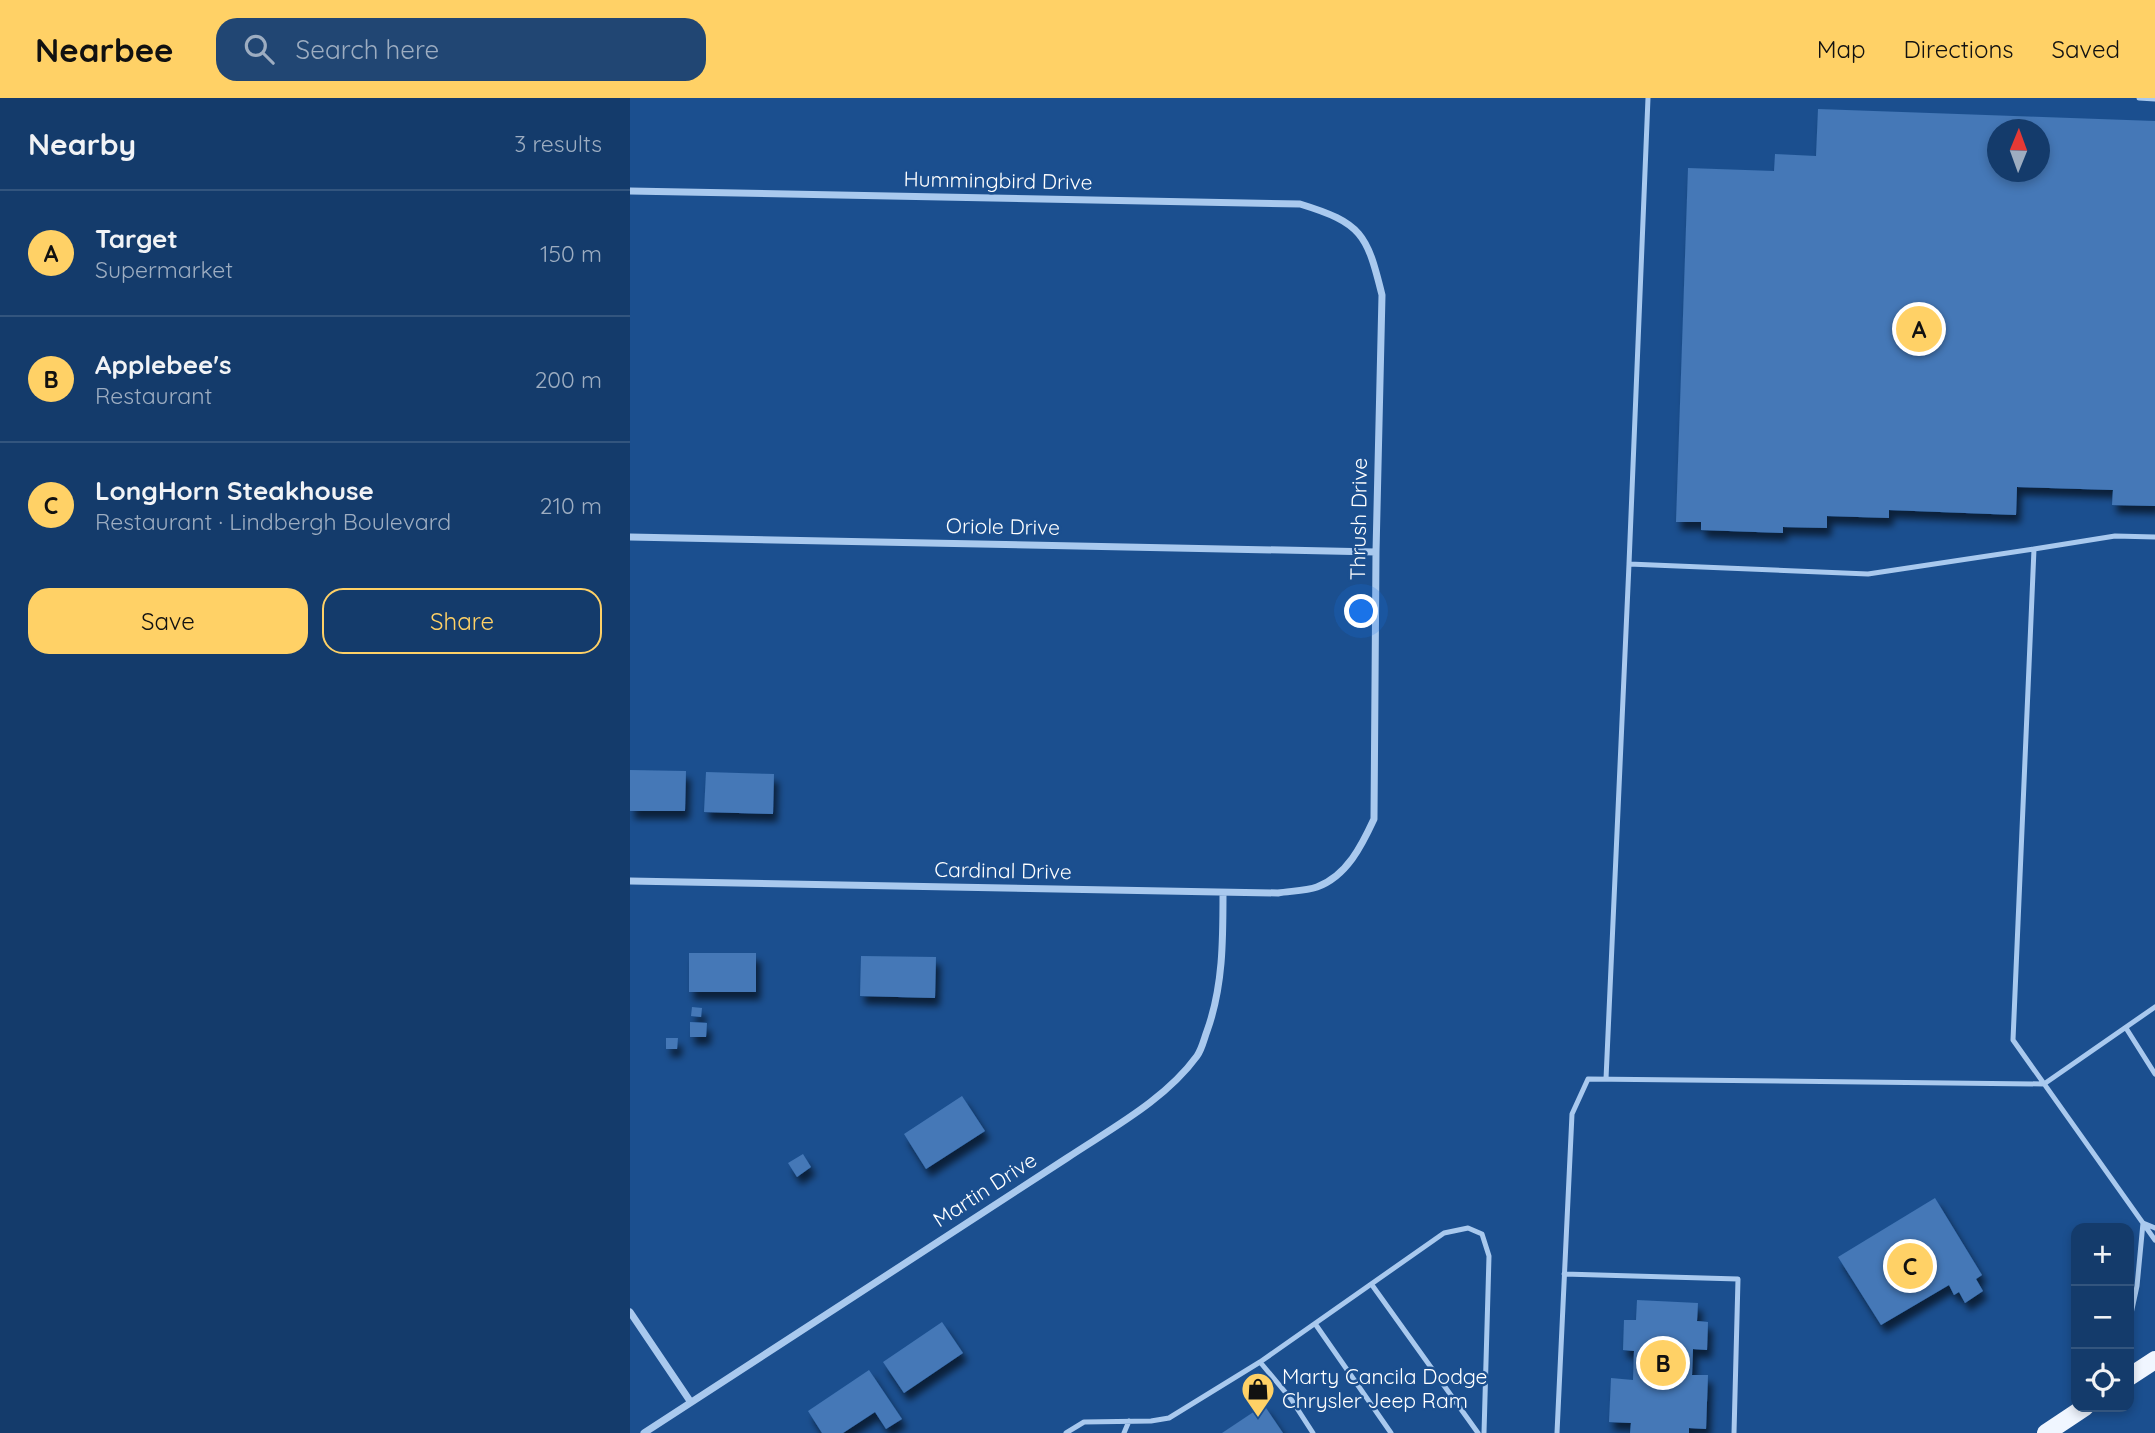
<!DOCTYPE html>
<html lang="en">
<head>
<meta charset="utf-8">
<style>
  body { margin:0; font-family:Quicksand,sans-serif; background:#214673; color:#f1f3f6 }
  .controls { position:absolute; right:21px; bottom:21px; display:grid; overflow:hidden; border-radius:14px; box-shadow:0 4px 10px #0003 }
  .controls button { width:63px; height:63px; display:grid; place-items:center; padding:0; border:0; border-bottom:2px solid #33557e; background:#143b6b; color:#f1f3f6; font:35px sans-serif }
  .compass { position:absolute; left:1357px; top:21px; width:63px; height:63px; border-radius:50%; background:#143b6b; box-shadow:0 4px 10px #0003; rotate:1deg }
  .you { position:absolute; left:732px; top:514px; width:24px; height:24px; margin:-18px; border:5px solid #fff; border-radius:50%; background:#1a73e8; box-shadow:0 0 0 10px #1a73e833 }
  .badge { display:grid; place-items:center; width:46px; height:46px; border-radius:50%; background:#ffd166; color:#111; font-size:23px; font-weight:700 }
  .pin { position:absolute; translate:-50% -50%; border:4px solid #fff; box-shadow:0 2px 7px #0006 }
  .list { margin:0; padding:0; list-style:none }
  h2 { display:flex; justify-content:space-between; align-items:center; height:91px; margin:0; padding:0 28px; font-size:30px }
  h2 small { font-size:23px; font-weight:400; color:#9dadc1 }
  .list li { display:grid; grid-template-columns:46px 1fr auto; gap:21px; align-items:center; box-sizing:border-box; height:126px; padding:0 28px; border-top:2px solid #33557e }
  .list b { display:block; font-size:26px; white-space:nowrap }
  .list p { margin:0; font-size:23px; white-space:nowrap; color:#9dadc1 }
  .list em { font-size:23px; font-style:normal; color:#9dadc1 }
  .actions { display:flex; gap:14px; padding:21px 28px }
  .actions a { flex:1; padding:16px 0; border:2px solid #ffd166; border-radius:21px; text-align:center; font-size:24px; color:#ffd166 }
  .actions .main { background:#ffd166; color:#111 }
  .icon { flex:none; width:38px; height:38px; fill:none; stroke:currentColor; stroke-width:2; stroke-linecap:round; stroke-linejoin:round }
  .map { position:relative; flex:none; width:1525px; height:1335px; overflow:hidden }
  header { display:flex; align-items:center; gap:42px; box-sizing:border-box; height:98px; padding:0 35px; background:#ffd166; color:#111 }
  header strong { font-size:33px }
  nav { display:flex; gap:38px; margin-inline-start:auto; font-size:24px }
  .search { width:490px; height:63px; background:#214673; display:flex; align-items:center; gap:18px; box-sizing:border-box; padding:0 24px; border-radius:21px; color:#9dadc1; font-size:26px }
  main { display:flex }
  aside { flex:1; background:#143b6b }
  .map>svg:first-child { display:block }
</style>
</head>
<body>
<header>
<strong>Nearbee</strong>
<div class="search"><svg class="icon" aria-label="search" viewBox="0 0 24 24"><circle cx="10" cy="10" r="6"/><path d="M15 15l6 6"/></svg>Search here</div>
<nav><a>Map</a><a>Directions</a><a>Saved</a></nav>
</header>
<main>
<aside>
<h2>Nearby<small>3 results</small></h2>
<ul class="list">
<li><span class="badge">A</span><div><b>Target</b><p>Supermarket</p></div><em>150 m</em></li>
<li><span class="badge">B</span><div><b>Applebee's</b><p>Restaurant</p></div><em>200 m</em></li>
<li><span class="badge">C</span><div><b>LongHorn Steakhouse</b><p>Restaurant · Lindbergh Boulevard</p></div><em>210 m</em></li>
</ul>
<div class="actions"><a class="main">Save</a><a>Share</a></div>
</aside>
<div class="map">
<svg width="1525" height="1335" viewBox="0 0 1525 1335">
  <defs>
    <filter id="shadow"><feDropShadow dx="4.5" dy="8" stdDeviation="3.5" flood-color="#0009"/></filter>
  </defs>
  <rect width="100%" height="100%" fill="#1b4f8f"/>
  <path fill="#4478b7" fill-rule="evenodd" filter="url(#shadow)" d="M 1188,11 L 1525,23 L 1525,408 L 1482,407 L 1483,392 L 1387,389 L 1386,417 L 1259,412 L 1259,420 L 1197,418 L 1197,430 L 1153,429 L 1153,435 L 1071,432 L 1071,424 L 1046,424 L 1058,70 L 1144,73 L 1145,56 L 1186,58 ZM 1367,32 L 1409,32 L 1409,74 L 1367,74 Z
    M 0,672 L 56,673 L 55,713 L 0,713 Z
    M 76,674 L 144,676 L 143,716 L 74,714 Z
    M 59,855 L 126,855 L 126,894 L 59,894 Z
    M 231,858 L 306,859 L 305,900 L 230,898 Z
    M 62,909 L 72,910 L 71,919 L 61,918 Z
    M 60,924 L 77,925 L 76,939 L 60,939 Z
    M 36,940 L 48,940 L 47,951 L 36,951 Z
    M 332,998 L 355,1033 L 296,1071 L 274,1036 Z
    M 173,1056 L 181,1069 L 167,1079 L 158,1065 Z
    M 1305,1100 L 1352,1177 L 1346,1181 L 1353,1193 L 1335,1205 L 1329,1194 L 1324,1197 L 1319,1187 L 1251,1227 L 1208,1159 Z
    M 1007,1202 L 1068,1205 L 1067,1223 L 1078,1224 L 1077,1252 L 1063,1251 L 1062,1277 L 1078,1277 L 1076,1331 L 1059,1330 L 1059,1335 L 1000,1335 L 1001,1325 L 979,1324 L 981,1280 L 1003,1282 L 1004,1253 L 993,1252 L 994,1222 L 1006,1222 Z
    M 312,1224 L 333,1255 L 274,1295 L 253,1264 Z
    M 239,1272 L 272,1321 L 256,1331 L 245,1314 L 213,1335 L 192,1335 L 178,1313 Z
    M 634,1307 L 653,1335 L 592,1335 Z"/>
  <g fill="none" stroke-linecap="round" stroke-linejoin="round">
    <path stroke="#a9c9ee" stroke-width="5" d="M 1509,0 L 1525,1
      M 1525,439 L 1485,438 L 1404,451 L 1383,942 L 1525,1142
      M 999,466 L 1018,0
      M 1496,930 L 1525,976
      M 976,981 L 999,466 L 1238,476 L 1404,451
      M 1513,1125 L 1525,1130
      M 934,1176 L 1108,1181 L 1104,1335
      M 742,1187 L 848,1335
      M 1499,1225 L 1507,1188 L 1513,1125
      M 686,1227 L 761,1335
      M 630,1264 L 814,1135 L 838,1130 L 852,1136 L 859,1158 L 854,1335
      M 436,1335 L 454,1324 L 521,1323 L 539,1320 L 630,1264 L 661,1301 L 683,1335
      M 494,1335 L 499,1323
      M 927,1335 L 942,1016 L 958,981 L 1414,986 L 1525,909"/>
    <path stroke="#a9c9ee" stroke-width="7" d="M 0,93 L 670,106 C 732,125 737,136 752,197 L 746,454 L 744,721 C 732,747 717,778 687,789 C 676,793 660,793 648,795 L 0,783
      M 0,439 L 746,454
      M 0,1214 L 60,1303
      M 14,1335 L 437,1060 C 482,1030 535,1002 567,958 C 572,951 574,941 577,933 C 593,889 593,842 593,796"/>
    <path stroke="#f0f6ff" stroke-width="18" d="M 1499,1279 L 1525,1262
      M 1416,1335 L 1455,1309"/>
  </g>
  <defs>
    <symbol id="shop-pin" viewBox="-11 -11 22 30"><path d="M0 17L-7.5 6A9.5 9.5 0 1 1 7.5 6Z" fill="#ffd166" stroke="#1b4f8f"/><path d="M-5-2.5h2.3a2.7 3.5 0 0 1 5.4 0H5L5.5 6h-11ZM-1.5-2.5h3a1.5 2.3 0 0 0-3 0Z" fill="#111"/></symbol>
  </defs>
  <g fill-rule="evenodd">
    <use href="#shop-pin" x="609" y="1272" width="38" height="52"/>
  </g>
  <g text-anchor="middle" stroke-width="5" stroke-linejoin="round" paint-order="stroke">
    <g font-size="21" fill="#fff" stroke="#1b4f8f">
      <text transform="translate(368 83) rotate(1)" y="7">Hummingbird Drive</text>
      <text transform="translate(729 421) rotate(-89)" y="7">Thrush Drive</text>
      <text transform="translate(373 429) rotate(1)" y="7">Oriole Drive</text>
      <text transform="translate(373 773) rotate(1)" y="7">Cardinal Drive</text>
      <text transform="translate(355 1092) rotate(-33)" y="7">Martin Drive</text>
    </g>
    <g font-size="21" fill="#fff" stroke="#1b4f8f" text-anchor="start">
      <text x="652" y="1286">Marty Cancila Dodge<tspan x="652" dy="24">Chrysler Jeep Ram</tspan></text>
    </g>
  </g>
</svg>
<div class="controls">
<button>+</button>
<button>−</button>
<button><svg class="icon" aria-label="locate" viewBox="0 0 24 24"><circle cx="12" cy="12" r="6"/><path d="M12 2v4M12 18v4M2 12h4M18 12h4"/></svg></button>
</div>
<svg class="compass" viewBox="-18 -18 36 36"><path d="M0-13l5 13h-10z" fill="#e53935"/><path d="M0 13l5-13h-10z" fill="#9dadc1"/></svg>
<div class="you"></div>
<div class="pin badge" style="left:1289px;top:231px">A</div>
<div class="pin badge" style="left:1033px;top:1265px">B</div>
<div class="pin badge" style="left:1280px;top:1168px">C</div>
</div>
</main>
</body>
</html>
